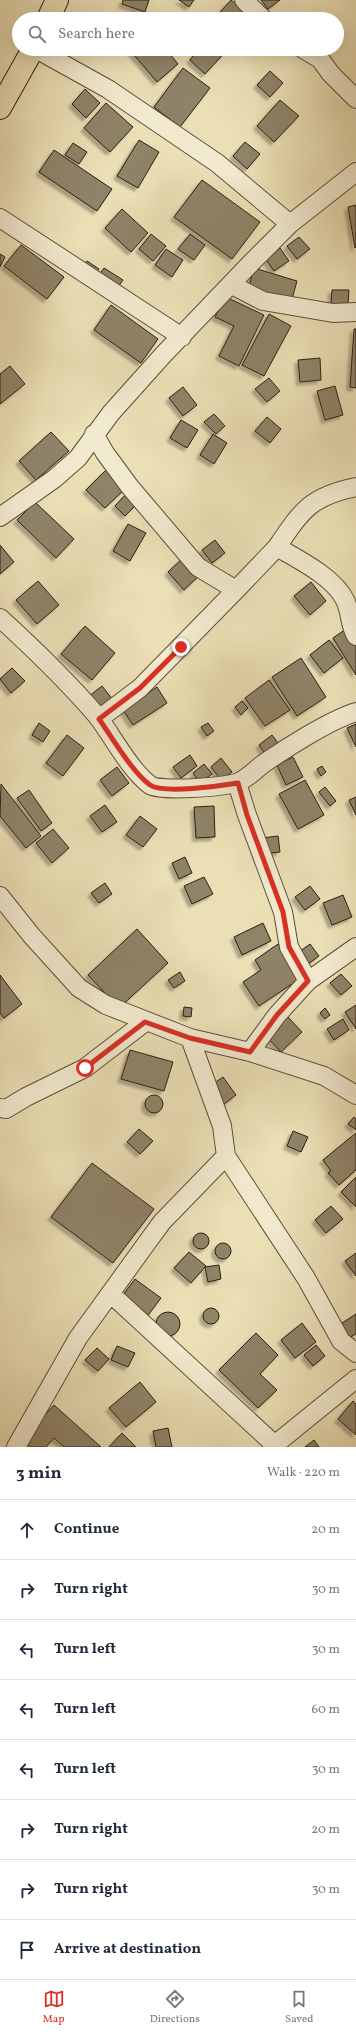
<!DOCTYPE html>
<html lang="en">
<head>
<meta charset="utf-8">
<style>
  body { margin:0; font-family:Vollkorn,serif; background:#f6f6f7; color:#1f2937 }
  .stop { position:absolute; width:12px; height:12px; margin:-9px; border:3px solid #d93025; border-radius:50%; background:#fff }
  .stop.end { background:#d93025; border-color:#fff; box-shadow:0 1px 4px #0008 }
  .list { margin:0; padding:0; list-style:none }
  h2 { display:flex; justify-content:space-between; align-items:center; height:52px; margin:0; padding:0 16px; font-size:17px }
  h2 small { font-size:13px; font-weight:400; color:#747a83 }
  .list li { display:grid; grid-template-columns:26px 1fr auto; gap:12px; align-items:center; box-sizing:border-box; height:60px; padding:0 16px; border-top:1px solid #e0e1e3 }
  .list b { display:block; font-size:15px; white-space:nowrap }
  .list em { font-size:13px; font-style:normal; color:#747a83 }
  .icon { flex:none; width:22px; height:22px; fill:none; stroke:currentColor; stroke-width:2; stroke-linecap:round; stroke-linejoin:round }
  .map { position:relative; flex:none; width:356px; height:1447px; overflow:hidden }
  .search { position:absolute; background:#fff; box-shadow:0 4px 16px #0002; left:12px; right:12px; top:12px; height:44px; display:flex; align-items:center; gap:10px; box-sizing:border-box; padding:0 14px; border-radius:22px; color:#747a83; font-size:15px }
  .sheet { height:532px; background:#fff }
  nav { display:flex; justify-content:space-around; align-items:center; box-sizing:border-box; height:56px; border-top:1px solid #e0e1e3; background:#fff; font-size:11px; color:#747a83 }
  nav a { display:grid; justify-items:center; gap:2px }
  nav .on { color:#d93025 }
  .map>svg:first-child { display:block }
</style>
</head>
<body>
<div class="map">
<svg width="356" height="1447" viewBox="0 0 356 1447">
  <defs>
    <filter id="shadow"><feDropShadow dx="-3.5" dy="3.5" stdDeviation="1" flood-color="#0004"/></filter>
  </defs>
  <rect width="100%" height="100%" fill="#ebdfb5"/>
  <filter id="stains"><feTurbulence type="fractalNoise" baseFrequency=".005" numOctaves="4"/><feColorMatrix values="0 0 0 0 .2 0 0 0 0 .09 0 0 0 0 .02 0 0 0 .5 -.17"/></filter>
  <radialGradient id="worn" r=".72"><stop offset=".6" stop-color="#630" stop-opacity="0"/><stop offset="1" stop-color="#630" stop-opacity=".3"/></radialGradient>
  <path fill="#8f8367" stroke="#2b1f12" filter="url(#shadow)" d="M 123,0 L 149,0 L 145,12 L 122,4 Z
    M 179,0 L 194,0 L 189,7 Z
    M 231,0 L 251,16 L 248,19 L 214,19 Z
    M 261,0 L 280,0 L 268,9 Z
    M 129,49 L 166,49 L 178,64 L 157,82 Z
    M 199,49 L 228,49 L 205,74 L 190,60 Z
    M 183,68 L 210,88 L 180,127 L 154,107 Z
    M 270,71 L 283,83 L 270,97 L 257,85 Z
    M 85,89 L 100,103 L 86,118 L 72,104 Z
    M 280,100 L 299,116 L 274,142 L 257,126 Z
    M 106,103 L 133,127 L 110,152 L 84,128 Z
    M 139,140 L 159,152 L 138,188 L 117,176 Z
    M 245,142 L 260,154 L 247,169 L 233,156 Z
    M 73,143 L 87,152 L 79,164 L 65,155 Z
    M 54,150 L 112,189 L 97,211 L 39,172 Z
    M 202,180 L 260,222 L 232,259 L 174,217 Z
    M 356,205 L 356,247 L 355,248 L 348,207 Z
    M 122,209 L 148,233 L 131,252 L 105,228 Z
    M 151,234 L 166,246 L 153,261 L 139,249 Z
    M 190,234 L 205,245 L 194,260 L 178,249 Z
    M 299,237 L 310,249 L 297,259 L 287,246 Z
    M 21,245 L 64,277 L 47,299 L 4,266 Z
    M 280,248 L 289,261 L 274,271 L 265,258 Z
    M 166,249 L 183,260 L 172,277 L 155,265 Z
    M 0,254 L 5,257 L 0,267 Z
    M 87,261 L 99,269 L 93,277 L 82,270 Z
    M 104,268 L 123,280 L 115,291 L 96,279 Z
    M 254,268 L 297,281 L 291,303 L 248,290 Z
    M 332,290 L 349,290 L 348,304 L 331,304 Z
    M 226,297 L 264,315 L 239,366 L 219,356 L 234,326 L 215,317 Z
    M 111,305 L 158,339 L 141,363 L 94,330 Z
    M 269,314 L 291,326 L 264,376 L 242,365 Z
    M 354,329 L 356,329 L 356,388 L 350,387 Z
    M 320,358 L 321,380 L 300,382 L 298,360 Z
    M 10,366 L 25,384 L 0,404 L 0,374 Z
    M 269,378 L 280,391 L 267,402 L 255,389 Z
    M 335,386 L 343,415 L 325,420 L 317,391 Z
    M 183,387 L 197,405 L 183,416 L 169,398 Z
    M 214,414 L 225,426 L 216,434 L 204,422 Z
    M 267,417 L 281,429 L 270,443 L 255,431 Z
    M 181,420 L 198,430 L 187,448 L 170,438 Z
    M 51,432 L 69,451 L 36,480 L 19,461 Z
    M 213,434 L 227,443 L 214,464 L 200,455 Z
    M 106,470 L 125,489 L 105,508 L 86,490 Z
    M 126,494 L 137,504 L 125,516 L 115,506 Z
    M 35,502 L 74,539 L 56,558 L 17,520 Z
    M 128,524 L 146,533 L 130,561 L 113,551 Z
    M 215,540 L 225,553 L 212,563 L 202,550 Z
    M 0,545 L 14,562 L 0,574 Z
    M 185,556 L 201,574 L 184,590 L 168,572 Z
    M 38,581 L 59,605 L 37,624 L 16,600 Z
    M 311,582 L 326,601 L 310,615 L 294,596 Z
    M 85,626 L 115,653 L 92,680 L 61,654 Z
    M 349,627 L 356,639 L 356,675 L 333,638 Z
    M 329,640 L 343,658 L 324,673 L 310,655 Z
    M 301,658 L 326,697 L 297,716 L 272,677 Z
    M 12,668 L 25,681 L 11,693 L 0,679 Z
    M 269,680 L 290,710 L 265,726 L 245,698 Z
    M 102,686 L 114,701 L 99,712 L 88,697 Z
    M 157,687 L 167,703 L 133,725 L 123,710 Z
    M 242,701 L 248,708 L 241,715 L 235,707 Z
    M 39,723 L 50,731 L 43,742 L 32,735 Z
    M 208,723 L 214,731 L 207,736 L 201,727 Z
    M 356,724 L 356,747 L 347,728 Z
    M 67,735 L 84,748 L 63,776 L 46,763 Z
    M 272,735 L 282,748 L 268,758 L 259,745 Z
    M 190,755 L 197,766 L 181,778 L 173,767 Z
    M 293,757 L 303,777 L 286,785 L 277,765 Z
    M 221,758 L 232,772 L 221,780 L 211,767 Z
    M 204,764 L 212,774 L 200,783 L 193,773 Z
    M 322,766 L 326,772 L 321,776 L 317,769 Z
    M 117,767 L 129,783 L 112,796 L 100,780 Z
    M 305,780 L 324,815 L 298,829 L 279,794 Z
    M 1,784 L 41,836 L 26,848 L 0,816 Z
    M 325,787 L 336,801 L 330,806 L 319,792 Z
    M 29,790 L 52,823 L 41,831 L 17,798 Z
    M 356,797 L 356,815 L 349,800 Z
    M 105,805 L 117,822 L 102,832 L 90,816 Z
    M 214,806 L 215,837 L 196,838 L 194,807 Z
    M 140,816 L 157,829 L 143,847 L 126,835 Z
    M 53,829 L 69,848 L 52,863 L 36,843 Z
    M 278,836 L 280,852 L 264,854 L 262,838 Z
    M 185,857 L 192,873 L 179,879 L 172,863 Z
    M 204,877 L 213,894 L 192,904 L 184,886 Z
    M 105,883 L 112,894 L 99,903 L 91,893 Z
    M 310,886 L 320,899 L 305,910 L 295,897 Z
    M 343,895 L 352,917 L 332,925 L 323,903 Z
    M 263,923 L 271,941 L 242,955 L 234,937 Z
    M 137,929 L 168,963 L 119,1008 L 88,975 Z
    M 278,944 L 301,978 L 259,1006 L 243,982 L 261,970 L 255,960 Z
    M 310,944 L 319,956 L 304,967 L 295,955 Z
    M 180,972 L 185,981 L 174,988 L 168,980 Z
    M 341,974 L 352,986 L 341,995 L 330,983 Z
    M 0,975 L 22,1004 L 4,1018 L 0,1013 Z
    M 356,1005 L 356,1029 L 345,1012 Z
    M 184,1007 L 192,1008 L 191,1017 L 183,1016 Z
    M 325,1008 L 330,1015 L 325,1019 L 320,1013 Z
    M 288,1017 L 302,1032 L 281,1052 L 267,1037 Z
    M 343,1019 L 349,1030 L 334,1040 L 327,1029 Z
    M 130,1050 L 173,1062 L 164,1091 L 121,1079 Z
    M 223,1077 L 236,1095 L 223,1105 L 210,1086 Z
    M145 1104a9 9 0 1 1 18 0a9 9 0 1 1-18 0Z
    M 354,1117 L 356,1119 L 356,1130 L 348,1124 Z
    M 139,1129 L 153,1141 L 140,1154 L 127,1142 Z
    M 293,1131 L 308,1137 L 301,1152 L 287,1146 Z
    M 356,1133 L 356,1170 L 339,1185 L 328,1173 L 331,1171 L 323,1160 Z
    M 92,1163 L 154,1209 L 113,1263 L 51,1217 Z
    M 356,1177 L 356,1207 L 341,1192 Z
    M 331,1206 L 343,1219 L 326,1233 L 315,1220 Z
    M193 1241a8 8 0 1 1 16 0a8 8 0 1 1-16 0Z
    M215 1251a8 8 0 1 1 16 0a8 8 0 1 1-16 0Z
    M 189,1252 L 206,1266 L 191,1283 L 174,1268 Z
    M 356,1253 L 356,1276 L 345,1261 Z
    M 219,1265 L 221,1279 L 208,1282 L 205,1267 Z
    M 135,1279 L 161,1298 L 146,1318 L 120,1299 Z
    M203 1316a8 8 0 1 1 16 0a8 8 0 1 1-16 0Z
    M156 1324a12 12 0 1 1 24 0a12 12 0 1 1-24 0Z
    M 356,1314 L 356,1334 L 347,1339 L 339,1325 Z
    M 302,1323 L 316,1342 L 295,1358 L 281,1340 Z
    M 256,1333 L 278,1355 L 260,1374 L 277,1390 L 258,1408 L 219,1370 Z
    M 316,1345 L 325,1356 L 313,1366 L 304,1355 Z
    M 117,1346 L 135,1353 L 128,1367 L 111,1360 Z
    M 97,1348 L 109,1359 L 98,1371 L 85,1360 Z
    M 140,1382 L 156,1402 L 126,1427 L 109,1408 Z
    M 353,1401 L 356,1404 L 356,1435 L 338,1419 Z
    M 54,1405 L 101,1447 L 64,1447 L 54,1438 L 46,1447 L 30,1447 L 23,1440 Z
    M 168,1428 L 172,1447 L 156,1447 L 153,1431 Z
    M 122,1433 L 136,1447 L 109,1447 Z
    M 314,1440 L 319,1447 L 305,1447 Z"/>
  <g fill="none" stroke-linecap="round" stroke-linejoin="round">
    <defs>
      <path id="minor" d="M 244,0 L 263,19
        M 36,49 L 108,89 L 217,163 L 290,224
        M 303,49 L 320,59 L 331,74 L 356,99
        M 0,218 L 182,337
        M 232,285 L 263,301 L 333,313 L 356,312
        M 94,434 L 105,453 L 130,487 L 198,567 L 236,590 L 277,547 C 299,560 334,577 345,600 C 351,612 349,624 356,636
        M 0,517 L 54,479 L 78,458 L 111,413 L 163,355 L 251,263 L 290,224 L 356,172
        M 277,547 C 302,510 311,496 356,487
        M 0,618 C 34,649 68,682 98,717 C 113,737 130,770 150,785 C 160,792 222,787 236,783 C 246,780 255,770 263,764 C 286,748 330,720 356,712
        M 99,719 L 140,688 L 236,590
        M 237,783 L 247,815 L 283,912 L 289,947 L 308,981
        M 0,896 L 31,935 L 79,988 L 106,1005 L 190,1038 L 250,1052 L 324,1076 L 356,1095
        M 190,1038 L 222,1126 L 226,1156 L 306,1278 L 341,1341 L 356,1353
        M 250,1052 L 277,1015 L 308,981 L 356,947
        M 0,1108 L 6,1109 L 26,1097 L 85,1068 L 145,1022
        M 111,1294 L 275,1445
        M 16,1447 L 78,1338 L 146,1244 L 162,1222 L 226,1156
        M 272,1447 L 356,1379"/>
      <path id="trunk" d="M 48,19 L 57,0
        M 0,108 L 33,49"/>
    </defs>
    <use href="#minor" stroke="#5b4f3b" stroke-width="20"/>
    <use href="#trunk" stroke="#2b1f12" stroke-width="24"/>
    <use href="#minor" stroke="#f2eacf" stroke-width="18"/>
    <use href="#trunk" stroke="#ebdfb5" stroke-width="22"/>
  </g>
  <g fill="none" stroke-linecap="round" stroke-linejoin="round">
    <path stroke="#d93025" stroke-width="5" d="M 85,1068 L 145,1022 L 190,1038 L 250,1052 L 277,1015 L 308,981 L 289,947 L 283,912 L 247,815 L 238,783 C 220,786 163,794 150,785 C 132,772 112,737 99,719 L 140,688 L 181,647"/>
  </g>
  <rect width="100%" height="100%" filter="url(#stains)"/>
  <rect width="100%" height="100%" fill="url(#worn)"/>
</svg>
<div class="stop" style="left:85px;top:1068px"></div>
<div class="stop end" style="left:181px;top:647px"></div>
<div class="search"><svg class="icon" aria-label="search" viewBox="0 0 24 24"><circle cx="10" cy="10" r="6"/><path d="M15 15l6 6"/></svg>Search here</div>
</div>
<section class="sheet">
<h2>3 min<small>Walk · 220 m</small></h2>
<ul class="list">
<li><svg class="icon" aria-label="ahead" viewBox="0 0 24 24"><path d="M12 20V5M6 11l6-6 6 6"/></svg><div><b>Continue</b></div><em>20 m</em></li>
<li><svg class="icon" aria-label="right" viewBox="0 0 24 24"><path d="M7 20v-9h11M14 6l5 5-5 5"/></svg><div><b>Turn right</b></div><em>30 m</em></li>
<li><svg class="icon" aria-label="left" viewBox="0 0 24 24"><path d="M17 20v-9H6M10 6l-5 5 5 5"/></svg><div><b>Turn left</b></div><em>30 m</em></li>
<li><svg class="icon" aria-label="left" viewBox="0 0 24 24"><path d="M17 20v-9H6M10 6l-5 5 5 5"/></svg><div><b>Turn left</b></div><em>60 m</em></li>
<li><svg class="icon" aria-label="left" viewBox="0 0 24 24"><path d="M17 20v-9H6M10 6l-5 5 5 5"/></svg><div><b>Turn left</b></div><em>30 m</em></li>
<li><svg class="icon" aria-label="right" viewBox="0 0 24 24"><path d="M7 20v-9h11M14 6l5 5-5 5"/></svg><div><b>Turn right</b></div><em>20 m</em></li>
<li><svg class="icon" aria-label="right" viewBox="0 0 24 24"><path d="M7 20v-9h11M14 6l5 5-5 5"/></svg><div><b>Turn right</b></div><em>30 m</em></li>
<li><svg class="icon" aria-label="arrive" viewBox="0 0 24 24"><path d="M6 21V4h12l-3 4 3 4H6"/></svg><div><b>Arrive at destination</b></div></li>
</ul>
</section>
<nav>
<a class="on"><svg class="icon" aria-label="map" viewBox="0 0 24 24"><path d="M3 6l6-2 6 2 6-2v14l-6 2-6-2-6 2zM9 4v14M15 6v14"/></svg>Map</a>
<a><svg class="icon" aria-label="directions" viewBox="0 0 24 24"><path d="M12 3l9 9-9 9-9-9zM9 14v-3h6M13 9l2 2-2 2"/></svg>Directions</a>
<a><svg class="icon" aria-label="saved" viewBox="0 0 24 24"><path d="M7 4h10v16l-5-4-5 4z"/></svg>Saved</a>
</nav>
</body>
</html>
